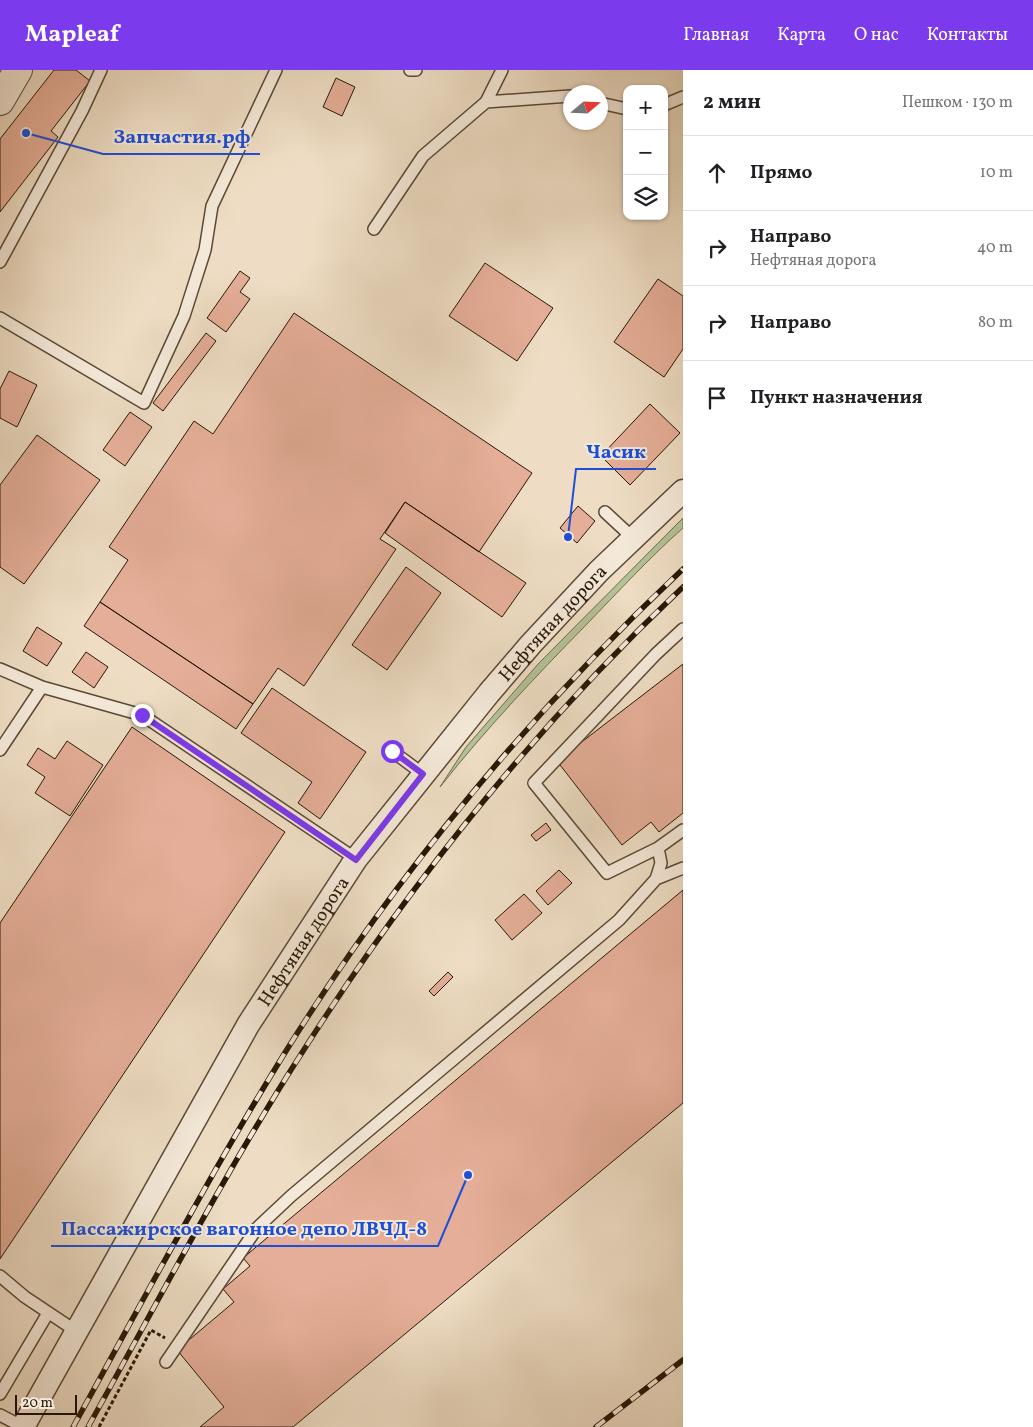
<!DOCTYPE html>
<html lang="ru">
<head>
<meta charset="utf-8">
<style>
  body { margin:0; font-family:Vollkorn,serif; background:#f2f2f2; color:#202124 }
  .controls { position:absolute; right:15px; top:15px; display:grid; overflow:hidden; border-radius:10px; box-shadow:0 1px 4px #0004 }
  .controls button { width:45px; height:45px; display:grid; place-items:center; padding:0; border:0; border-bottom:1px solid #e0e0e0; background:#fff; color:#202124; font:25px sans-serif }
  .compass { position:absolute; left:563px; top:15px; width:45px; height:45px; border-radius:50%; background:#fff; box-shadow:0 1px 4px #0004; rotate:71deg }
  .scale { position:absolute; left:15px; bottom:12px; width:62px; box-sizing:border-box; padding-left:5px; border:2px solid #281805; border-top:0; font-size:14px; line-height:18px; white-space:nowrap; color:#281805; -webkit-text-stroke:4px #f4e9d9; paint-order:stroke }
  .stop { position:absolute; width:15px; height:15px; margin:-11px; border:4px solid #7c3aed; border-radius:50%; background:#fff }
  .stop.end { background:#7c3aed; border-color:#fff; box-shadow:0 1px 5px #0008 }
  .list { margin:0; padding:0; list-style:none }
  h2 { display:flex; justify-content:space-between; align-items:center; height:65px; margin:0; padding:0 20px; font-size:21px }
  h2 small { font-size:16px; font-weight:400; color:#757577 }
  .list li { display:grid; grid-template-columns:32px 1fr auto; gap:15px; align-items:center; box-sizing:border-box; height:75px; padding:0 20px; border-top:1px solid #e0e0e0 }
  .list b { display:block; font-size:19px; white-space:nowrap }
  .list p { margin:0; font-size:16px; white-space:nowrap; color:#757577 }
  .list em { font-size:16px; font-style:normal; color:#757577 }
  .icon { flex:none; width:28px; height:28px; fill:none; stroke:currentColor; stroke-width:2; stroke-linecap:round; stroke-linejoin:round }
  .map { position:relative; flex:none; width:683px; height:1357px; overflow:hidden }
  header { display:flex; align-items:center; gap:30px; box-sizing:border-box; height:70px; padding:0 25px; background:#7c3aed; color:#fff }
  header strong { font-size:24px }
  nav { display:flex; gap:28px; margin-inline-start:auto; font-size:18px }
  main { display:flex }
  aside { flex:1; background:#fff }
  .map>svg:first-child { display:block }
</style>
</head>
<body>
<header>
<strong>Mapleaf</strong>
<nav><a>Главная</a><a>Карта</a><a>О нас</a><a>Контакты</a></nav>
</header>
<main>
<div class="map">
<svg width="683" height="1357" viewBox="0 0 683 1357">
  <rect width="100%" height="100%" fill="#eeddc4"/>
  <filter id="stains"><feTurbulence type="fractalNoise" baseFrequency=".004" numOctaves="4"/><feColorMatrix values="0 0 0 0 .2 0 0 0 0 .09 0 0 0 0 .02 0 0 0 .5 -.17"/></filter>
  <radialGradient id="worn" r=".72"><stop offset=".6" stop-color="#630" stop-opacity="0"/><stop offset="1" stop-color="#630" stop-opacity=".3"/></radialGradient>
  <path fill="#b4c297" stroke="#6e6d4e" d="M 683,448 L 683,458 C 649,488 618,522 586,555 C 535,607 485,660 440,717 L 466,677 L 539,593 Z"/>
  <path fill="#e5ae98" stroke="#281805" d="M 54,0 L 76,0 L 90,11 L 51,61 L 58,67 L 0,142 L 0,69 Z
    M 336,8 L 355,17 L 342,46 L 323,37 Z
    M 485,193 L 553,238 L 517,291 L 449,246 Z
    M 240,201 L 250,208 L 240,222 L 250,229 L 226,262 L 207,248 Z
    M 658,209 L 683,226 L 683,279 L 664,307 L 614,272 Z
    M 294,243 L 532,403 L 479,482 L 405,432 L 380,469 L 396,479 L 304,616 L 278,598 L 253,634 L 100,532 L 128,490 L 109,477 L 194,351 L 213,364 Z
    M 206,263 L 216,271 L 163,341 L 153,333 Z
    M 9,301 L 37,315 L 17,357 L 0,348 L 0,319 Z
    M 650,334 L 680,363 L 630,415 L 601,386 Z
    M 130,342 L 152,357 L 125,396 L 103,380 Z
    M 37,365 L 100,410 L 24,514 L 0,497 L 0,415 Z
    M 405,432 L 526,513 L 502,547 L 385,463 Z
    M 578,436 L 595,451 L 577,473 L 560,458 Z
    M 406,497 L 441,523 L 387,600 L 352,575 Z
    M 100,532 L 253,634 L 236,659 L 84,556 Z
    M 37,557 L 62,573 L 47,596 L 23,581 Z
    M 86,582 L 108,597 L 94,618 L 72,602 Z
    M 683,594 L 683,743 L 659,762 L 651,752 L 622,775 L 557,691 Z
    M 272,618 L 366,682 L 320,749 L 298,733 L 312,712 L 241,663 Z
    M 132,657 L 285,762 L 0,1189 L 0,853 Z
    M 67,671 L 103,695 L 70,746 L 35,723 L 45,707 L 27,695 L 38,678 L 55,689 Z
    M 546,753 L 551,760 L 536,771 L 531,765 Z
    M 559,800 L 572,813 L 548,835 L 536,821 Z
    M 683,820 L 683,1033 L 293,1357 L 200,1357 L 224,1337 L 177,1280 L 234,1232 L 223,1219 L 250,1196 L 243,1188 Z
    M 524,824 L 542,843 L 512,870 L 495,850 Z
    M 448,902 L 453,907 L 434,926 L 429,921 Z"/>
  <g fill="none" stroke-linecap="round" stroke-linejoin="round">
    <defs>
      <path id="service" d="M 410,0 L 416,0
        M 486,32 L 502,0
        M 600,33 L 627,39
        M 664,35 L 683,27
        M 374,159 L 423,86 L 486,32 L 570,26
        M 0,192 L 82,41 L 101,0
        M 0,248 L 144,333 L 184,246 L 205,180 L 212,136 L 276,0
        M 605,442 L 633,468
        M 0,599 L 42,617 L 0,680
        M 42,617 L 142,645 L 356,789
        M 392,681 L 423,704
        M 658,778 L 607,803 L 534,713 L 656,584 L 683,559
        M 656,809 L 683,798
        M 0,1206 L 25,1227 L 76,1261
        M 166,1292 L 257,1158 L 291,1126 L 619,850 L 656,809 L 661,793 L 658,778 L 683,760
        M 0,1324 L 48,1243
        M 0,1345 L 23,1357"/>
      <g id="minor">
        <path id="s1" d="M 23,1357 L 248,955 L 356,789 L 489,623 L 531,574 L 599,501 L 683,421"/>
      </g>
      <path id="tertiary" d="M 0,31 L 18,0"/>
    </defs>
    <use href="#service" stroke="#5a4935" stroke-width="14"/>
    <use href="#minor" stroke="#5a4935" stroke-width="25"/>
    <use href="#tertiary" stroke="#5a4935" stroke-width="30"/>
    <path stroke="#281805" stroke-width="3" stroke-dasharray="4 2.5" stroke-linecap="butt" d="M 99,1357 L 151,1260 L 165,1268"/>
    <use href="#service" stroke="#f4e9d9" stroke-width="11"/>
    <use href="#minor" stroke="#f4e9d9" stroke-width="22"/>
    <use href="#tertiary" stroke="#f4e9d9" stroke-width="28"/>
    <defs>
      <path id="rail" d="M 73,1357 C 144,1229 213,1098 291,973 C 400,800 534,639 683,499
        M 88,1357 C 159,1230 226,1100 305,978 C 412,810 538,654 683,517
        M 596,1357 L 683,1290"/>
    </defs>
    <use href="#rail" stroke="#281805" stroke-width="5.5"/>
    <use href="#rail" stroke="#f4e9d9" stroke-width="4" stroke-dasharray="11" stroke-linecap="butt"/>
  </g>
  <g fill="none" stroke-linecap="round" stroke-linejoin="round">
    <path stroke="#7c3aed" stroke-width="6" d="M 142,645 L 356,790 L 423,704 L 392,681"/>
  </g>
  <g text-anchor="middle" stroke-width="4" stroke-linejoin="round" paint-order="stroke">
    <g font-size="19" fill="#281805" stroke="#f4e9d9">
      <text dy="7" stroke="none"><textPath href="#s1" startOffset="966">Нефтяная дорога</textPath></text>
      <text dy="7" stroke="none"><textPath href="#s1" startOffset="561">Нефтяная дорога</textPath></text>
    </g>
  </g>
  <path fill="none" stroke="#1d4ed8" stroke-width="2" d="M26 63L103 84H260M568 467L576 399H656M468 1105L438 1176H51"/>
  <g fill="#1d4ed8" stroke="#f4e9d9" stroke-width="2">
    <circle cx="26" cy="63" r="5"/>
    <circle cx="568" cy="467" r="5"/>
    <circle cx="468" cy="1105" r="5"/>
  </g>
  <g font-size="20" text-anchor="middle" font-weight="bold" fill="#1d4ed8" stroke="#f4e9d9" stroke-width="4" stroke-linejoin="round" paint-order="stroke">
    <text x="182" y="73">Запчастия.рф</text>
    <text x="616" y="388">Часик</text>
    <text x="244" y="1165">Пассажирское вагонное депо ЛВЧД-8</text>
  </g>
  <rect width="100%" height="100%" filter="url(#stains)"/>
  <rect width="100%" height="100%" fill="url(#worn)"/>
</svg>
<div class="controls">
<button>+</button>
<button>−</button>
<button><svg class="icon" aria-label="layers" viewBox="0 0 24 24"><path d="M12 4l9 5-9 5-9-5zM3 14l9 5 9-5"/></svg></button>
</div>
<svg class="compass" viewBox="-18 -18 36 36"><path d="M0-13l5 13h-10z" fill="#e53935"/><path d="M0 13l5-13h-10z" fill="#757577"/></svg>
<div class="scale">20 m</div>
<div class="stop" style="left:392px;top:681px"></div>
<div class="stop end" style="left:142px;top:645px"></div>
</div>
<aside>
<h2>2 мин<small>Пешком · 130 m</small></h2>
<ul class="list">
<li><svg class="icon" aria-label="ahead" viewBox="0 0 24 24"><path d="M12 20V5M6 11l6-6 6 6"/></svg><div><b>Прямо</b></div><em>10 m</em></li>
<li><svg class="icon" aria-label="right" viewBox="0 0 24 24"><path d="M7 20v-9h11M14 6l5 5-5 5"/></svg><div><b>Направо</b><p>Нефтяная дорога</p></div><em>40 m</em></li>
<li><svg class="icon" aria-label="right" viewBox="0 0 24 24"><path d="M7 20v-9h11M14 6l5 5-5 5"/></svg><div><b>Направо</b></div><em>80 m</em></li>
<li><svg class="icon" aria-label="arrive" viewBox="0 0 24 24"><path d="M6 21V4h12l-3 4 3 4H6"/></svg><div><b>Пункт назначения</b></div></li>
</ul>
</aside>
</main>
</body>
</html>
